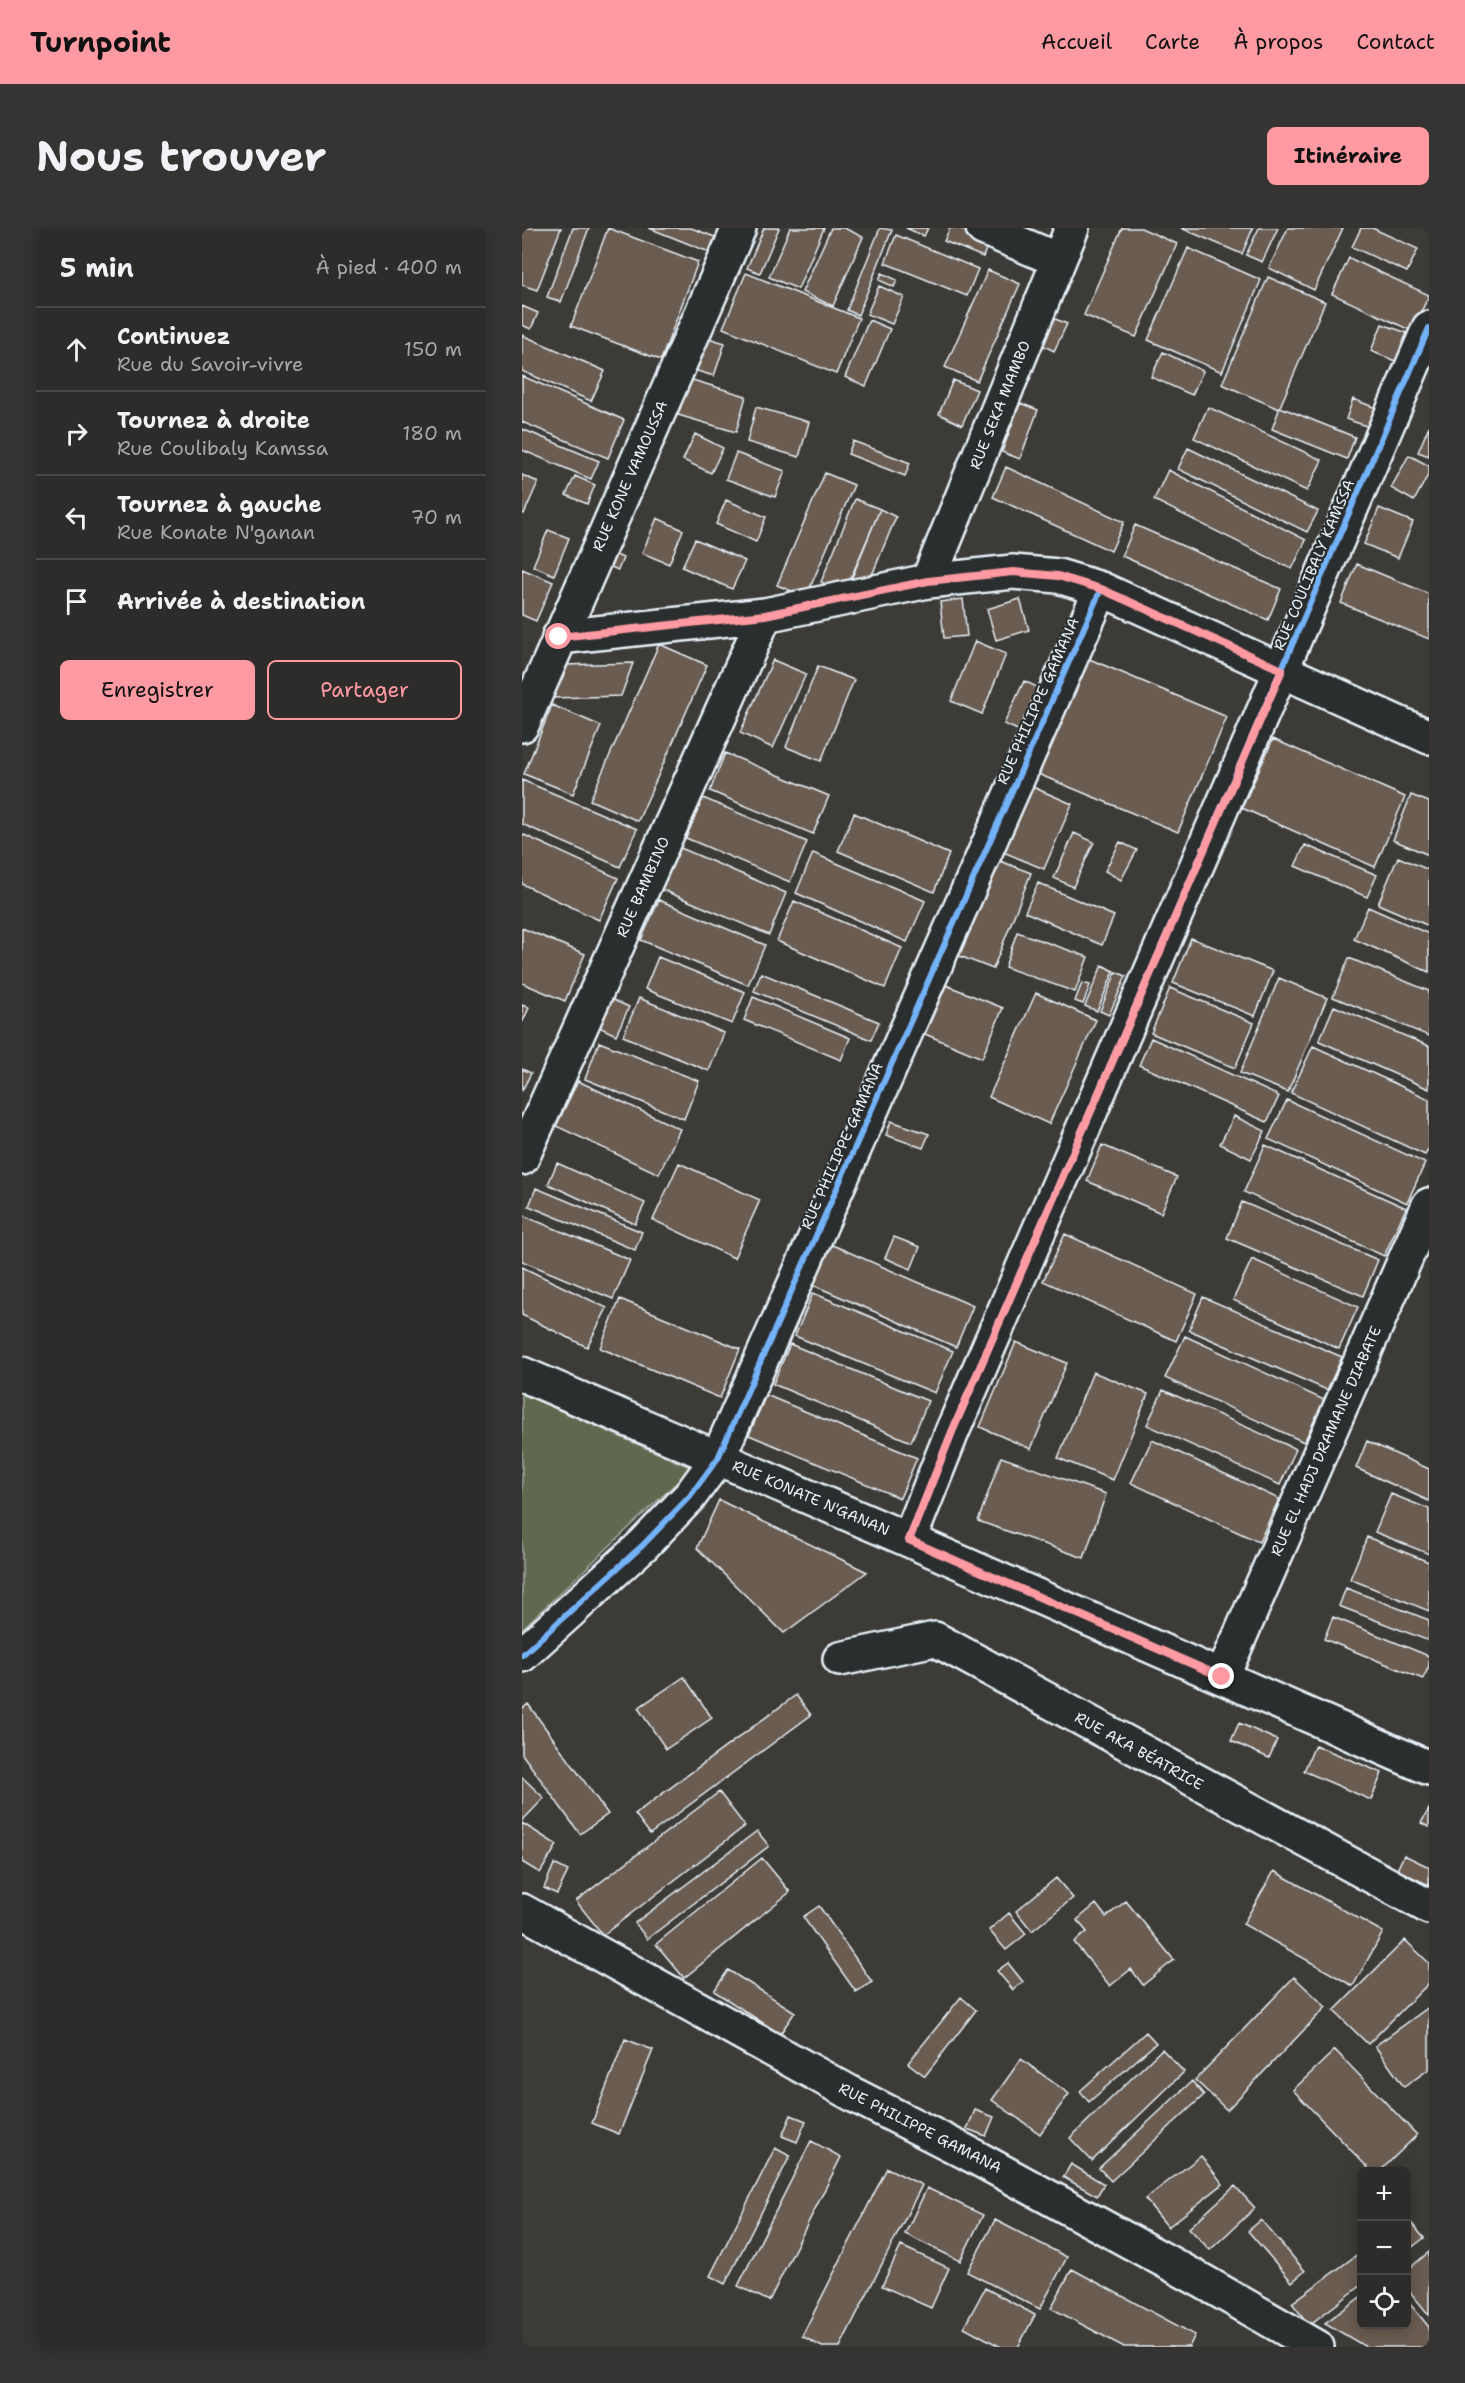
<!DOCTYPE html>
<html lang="fr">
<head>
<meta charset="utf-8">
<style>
  body { margin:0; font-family:"Shantell Sans",sans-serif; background:#363432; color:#f1f3f6 }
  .controls { position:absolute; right:18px; bottom:18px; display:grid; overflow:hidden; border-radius:9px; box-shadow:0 3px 15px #0003 }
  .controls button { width:54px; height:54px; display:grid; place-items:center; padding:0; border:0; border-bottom:2px solid #494847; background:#2e2c2a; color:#f1f3f6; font:30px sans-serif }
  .stop { position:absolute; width:18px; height:18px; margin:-14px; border:4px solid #ff9aa2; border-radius:50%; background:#fff }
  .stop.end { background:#ff9aa2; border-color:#fff; box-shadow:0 2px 6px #0008 }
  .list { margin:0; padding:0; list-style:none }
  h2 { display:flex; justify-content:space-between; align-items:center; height:78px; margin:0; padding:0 24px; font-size:26px }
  h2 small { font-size:20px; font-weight:400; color:#a7a7a8 }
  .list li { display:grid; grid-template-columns:39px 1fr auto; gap:18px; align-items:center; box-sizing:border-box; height:84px; padding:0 24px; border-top:2px solid #494847 }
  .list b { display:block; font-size:22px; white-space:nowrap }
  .list p { margin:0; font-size:20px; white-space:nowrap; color:#a7a7a8 }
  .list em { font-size:20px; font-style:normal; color:#a7a7a8 }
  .actions { display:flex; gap:12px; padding:18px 24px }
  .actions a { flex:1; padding:14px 0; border:2px solid #ff9aa2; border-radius:9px; text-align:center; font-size:21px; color:#ff9aa2 }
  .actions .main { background:#ff9aa2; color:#111 }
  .icon { flex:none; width:33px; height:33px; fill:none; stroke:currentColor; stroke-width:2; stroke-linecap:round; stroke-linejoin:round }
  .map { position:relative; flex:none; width:907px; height:2119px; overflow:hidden; border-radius:9px }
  header { display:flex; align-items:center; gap:36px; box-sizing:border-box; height:84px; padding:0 30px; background:#ff9aa2; color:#111 }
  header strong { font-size:28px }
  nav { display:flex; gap:33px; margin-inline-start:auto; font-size:21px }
  .intro { display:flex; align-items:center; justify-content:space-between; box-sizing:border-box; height:144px; padding:0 36px }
  h1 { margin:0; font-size:42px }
  .button { padding:15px 27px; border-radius:9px; background:#ff9aa2; color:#111; font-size:21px; font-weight:700 }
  main { display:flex; gap:36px; padding:0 36px }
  aside { flex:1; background:#2e2c2a; border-radius:9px; box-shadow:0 3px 15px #0003 }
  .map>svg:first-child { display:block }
</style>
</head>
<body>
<header>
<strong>Turnpoint</strong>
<nav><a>Accueil</a><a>Carte</a><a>À propos</a><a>Contact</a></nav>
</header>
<div class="intro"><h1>Nous trouver</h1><a class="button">Itinéraire</a></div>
<main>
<aside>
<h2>5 min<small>À pied · 400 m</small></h2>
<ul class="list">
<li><svg class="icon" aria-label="ahead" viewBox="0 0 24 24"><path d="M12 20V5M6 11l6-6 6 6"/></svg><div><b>Continuez</b><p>Rue du Savoir-vivre</p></div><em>150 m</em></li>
<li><svg class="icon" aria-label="right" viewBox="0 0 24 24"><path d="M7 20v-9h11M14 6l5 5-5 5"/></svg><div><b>Tournez à droite</b><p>Rue Coulibaly Kamssa</p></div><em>180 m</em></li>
<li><svg class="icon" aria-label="left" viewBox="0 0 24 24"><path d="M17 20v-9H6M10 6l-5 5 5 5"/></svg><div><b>Tournez à gauche</b><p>Rue Konate N'ganan</p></div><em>70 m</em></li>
<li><svg class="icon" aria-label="arrive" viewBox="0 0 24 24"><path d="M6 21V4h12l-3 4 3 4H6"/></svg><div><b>Arrivée à destination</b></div></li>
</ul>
<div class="actions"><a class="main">Enregistrer</a><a>Partager</a></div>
</aside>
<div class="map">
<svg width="907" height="2119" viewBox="0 0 907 2119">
  <rect width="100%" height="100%" fill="#3d3b38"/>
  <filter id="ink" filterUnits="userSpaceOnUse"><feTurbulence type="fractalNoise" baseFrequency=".0167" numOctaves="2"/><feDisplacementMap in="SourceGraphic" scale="12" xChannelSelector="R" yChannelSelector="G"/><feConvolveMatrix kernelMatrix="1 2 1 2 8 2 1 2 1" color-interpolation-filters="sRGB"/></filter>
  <g filter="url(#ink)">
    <path fill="#61684f" stroke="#a4aca4" stroke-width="1.5" d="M 0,1166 L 170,1240 L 0,1401 Z"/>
    <path fill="#6a5b51" stroke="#e8f1f8" stroke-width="1.5" d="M 0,0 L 39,0 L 15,62 L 0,57 Z
      M 51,0 L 67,0 L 39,74 L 25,69 Z
      M 86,0 L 176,34 L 139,132 L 49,98 Z
      M 127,0 L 169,0 L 193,9 L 187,24 Z
      M 242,0 L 257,0 L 238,45 L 225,40 Z
      M 268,0 L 302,0 L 276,61 L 247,49 Z
      M 309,0 L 322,0 L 341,9 L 311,78 L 280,64 Z
      M 358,0 L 370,2 L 336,87 L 325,82 Z
      M 384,0 L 406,0 L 402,8 Z
      M 428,0 L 437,0 L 467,13 L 461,29 L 422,13 Z
      M 600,0 L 619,0 L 655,16 L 614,109 L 562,87 Z
      M 659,0 L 731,0 L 720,26 Z
      M 737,0 L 756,0 L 740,34 L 724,27 Z
      M 766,0 L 821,0 L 792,62 L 747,40 Z
      M 839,0 L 850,0 L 896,21 L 885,44 L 830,19 Z
      M 374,7 L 456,41 L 445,68 L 363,35 Z
      M 666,20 L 739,52 L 700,144 L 626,112 Z
      M 827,30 L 907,67 L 890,103 L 810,66 Z
      M 466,42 L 498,56 L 455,153 L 423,139 Z
      M 224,45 L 337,90 L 314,146 L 201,100 Z
      M 360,45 L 375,52 L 372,59 L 357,52 Z
      M 746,49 L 803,74 L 757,181 L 700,156 Z
      M 357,58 L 382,69 L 370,96 L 345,86 Z
      M 0,78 L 16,85 L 9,101 L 0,97 Z
      M 531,90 L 545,96 L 532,123 L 518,116 Z
      M 347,92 L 368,101 L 344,158 L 323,149 Z
      M 860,96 L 888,106 L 878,135 L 849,123 Z
      M 0,107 L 83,143 L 69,173 L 0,143 Z
      M 183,109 L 203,115 L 192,148 L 172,142 Z
      M 641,124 L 681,143 L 670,167 L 629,149 Z
      M 0,148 L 102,192 L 86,230 L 0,194 Z
      M 167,151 L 224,168 L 214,204 L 156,187 Z
      M 431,152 L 455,162 L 440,197 L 417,186 Z
      M 831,171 L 859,182 L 853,201 L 824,191 Z
      M 498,175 L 516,182 L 498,231 L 480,224 Z
      M 234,179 L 287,194 L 277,229 L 225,214 Z
      M 686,179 L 800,232 L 785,263 L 672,210 Z
      M 758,179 L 833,209 L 825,231 L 750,201 Z
      M 907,198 L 907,228 L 896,224 Z
      M 0,201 L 77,233 L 69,251 L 0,222 Z
      M 173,206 L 201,220 L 189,245 L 161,232 Z
      M 331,213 L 388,235 L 383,248 L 326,226 Z
      M 666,220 L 796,283 L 785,304 L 656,241 Z
      M 214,225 L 263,243 L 253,269 L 204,251 Z
      M 887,227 L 907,238 L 907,245 L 892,273 L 869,260 Z
      M 484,239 L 602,294 L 589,323 L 471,269 Z
      M 646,242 L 784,312 L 770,341 L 632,272 Z
      M 303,245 L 332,257 L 284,369 L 255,357 Z
      M 0,247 L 16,254 L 2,286 L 0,285 Z
      M 53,248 L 73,257 L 65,276 L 44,267 Z
      M 333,271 L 358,281 L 324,364 L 299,354 Z
      M 204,272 L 244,289 L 234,314 L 194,296 Z
      M 857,280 L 891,294 L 876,330 L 842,316 Z
      M 358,281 L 374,289 L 345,359 L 328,352 Z
      M 135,290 L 161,302 L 147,336 L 120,325 Z
      M 613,297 L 759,361 L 746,392 L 600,328 Z
      M 26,302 L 47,310 L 32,347 L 11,338 Z
      M 173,311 L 223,333 L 210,361 L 160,339 Z
      M 80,320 L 101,330 L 96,342 L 75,333 Z
      M 835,336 L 907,366 L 907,411 L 819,375 Z
      M 0,341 L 31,354 L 14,393 L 0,387 Z
      M 441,371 L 445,408 L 422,410 L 418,374 Z
      M 498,371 L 507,402 L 474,412 L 465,381 Z
      M 453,413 L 484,426 L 460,486 L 429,473 Z
      M 137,416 L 185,437 L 116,593 L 68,572 Z
      M 565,430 L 705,489 L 656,604 L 516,546 Z
      M 251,432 L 284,446 L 251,520 L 218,505 Z
      M 111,435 L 99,468 L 30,470 L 42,437 Z
      M 296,438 L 332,452 L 299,533 L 264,519 Z
      M 502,453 L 517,460 L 498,503 L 482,496 Z
      M 30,477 L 79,498 L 51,566 L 2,546 Z
      M 751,511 L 883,569 L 853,639 L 720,580 Z
      M 203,525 L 307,568 L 291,606 L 188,563 Z
      M 0,552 L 115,601 L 98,639 L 0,596 Z
      M 506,557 L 550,576 L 522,641 L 479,623 Z
      M 889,567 L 907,574 L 907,627 L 871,612 Z
      M 181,570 L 285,614 L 268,654 L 164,610 Z
      M 332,585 L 427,626 L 412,664 L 316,623 Z
      M 552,605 L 572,614 L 551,659 L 532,650 Z
      M 0,606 L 96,650 L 77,692 L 0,656 Z
      M 598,614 L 615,622 L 599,652 L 583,643 Z
      M 783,617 L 855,647 L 845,669 L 773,638 Z
      M 154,618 L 264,665 L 247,707 L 136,660 Z
      M 291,625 L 403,673 L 385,714 L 274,665 Z
      M 876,629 L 907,642 L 907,698 L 856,676 Z
      M 473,631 L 509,645 L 471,741 L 435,727 Z
      M 516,655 L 592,688 L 580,717 L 503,684 Z
      M 137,672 L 243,717 L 226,757 L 119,712 Z
      M 272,673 L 380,720 L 363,760 L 255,713 Z
      M 846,679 L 907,706 L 907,744 L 832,711 Z
      M 0,700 L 63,726 L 43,773 L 0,755 Z
      M 495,704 L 566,729 L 553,764 L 483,739 Z
      M 669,710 L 751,743 L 733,788 L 651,755 Z
      M 136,729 L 223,764 L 210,796 L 123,761 Z
      M 827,730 L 907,763 L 907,808 L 811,769 Z
      M 580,737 L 592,743 L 575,783 L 563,778 Z
      M 594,744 L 604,748 L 587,787 L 578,783 Z
      M 239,745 L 357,794 L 349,812 L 232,763 Z
      M 757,750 L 805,770 L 766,864 L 718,845 Z
      M 560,755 L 568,757 L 561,776 L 553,773 Z
      M 424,757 L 481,780 L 460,830 L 403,806 Z
      M 648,760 L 732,795 L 713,840 L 629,805 Z
      M 514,765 L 574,792 L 527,896 L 467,869 Z
      M 231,769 L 328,810 L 319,832 L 222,792 Z
      M 117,770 L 202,805 L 187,843 L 101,808 Z
      M 89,771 L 107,779 L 94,807 L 77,799 Z
      M 0,777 L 7,780 L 0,795 Z
      M 812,778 L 907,818 L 907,861 L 797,813 Z
      M 629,810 L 757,868 L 745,894 L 617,837 Z
      M 77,814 L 177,853 L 162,891 L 63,851 Z
      M 791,818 L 907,871 L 907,920 L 903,927 L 769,865 Z
      M 0,841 L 9,845 L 0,863 Z
      M 56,853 L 158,901 L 137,946 L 34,898 Z
      M 765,872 L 903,935 L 885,975 L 746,911 Z
      M 712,888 L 743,903 L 729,931 L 698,916 Z
      M 369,893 L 407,906 L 401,920 L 364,907 Z
      M 580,917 L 655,949 L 639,985 L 565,953 Z
      M 743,917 L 884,980 L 862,1028 L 722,964 Z
      M 35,935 L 123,975 L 113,996 L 26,956 Z
      M 157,935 L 238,972 L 212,1030 L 131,992 Z
      M 14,960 L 120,1004 L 113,1022 L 7,978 Z
      M 720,974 L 856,1032 L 841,1068 L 705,1010 Z
      M 0,987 L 108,1032 L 91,1071 L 0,1033 Z
      M 543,1006 L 675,1066 L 654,1113 L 521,1053 Z
      M 372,1009 L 398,1019 L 389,1041 L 363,1030 Z
      M 308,1016 L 451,1078 L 434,1119 L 291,1057 Z
      M 730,1031 L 836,1079 L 817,1121 L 711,1072 Z
      M 0,1039 L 85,1080 L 65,1119 L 0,1087 Z
      M 291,1065 L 431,1123 L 413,1165 L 273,1108 Z
      M 681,1069 L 820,1129 L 805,1162 L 667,1102 Z
      M 98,1071 L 218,1121 L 198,1170 L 78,1120 Z
      M 663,1108 L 802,1172 L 782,1214 L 643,1150 Z
      M 494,1114 L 545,1135 L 509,1221 L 458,1199 Z
      M 268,1116 L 406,1173 L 389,1214 L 251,1156 Z
      M 571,1144 L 626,1166 L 591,1252 L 536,1230 Z
      M 641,1162 L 774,1221 L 758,1257 L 625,1197 Z
      M 244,1167 L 395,1230 L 378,1270 L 227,1207 Z
      M 630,1212 L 757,1271 L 737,1314 L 609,1255 Z
      M 845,1213 L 907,1241 L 907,1273 L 834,1240 Z
      M 479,1229 L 584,1266 L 562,1330 L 456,1293 Z
      M 869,1266 L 907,1281 L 907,1326 L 853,1304 Z
      M 197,1272 L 345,1344 L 262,1405 L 175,1320 Z
      M 845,1309 L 907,1334 L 907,1383 L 828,1351 Z
      M 824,1360 L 907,1392 L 907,1413 L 817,1378 Z
      M 811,1389 L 907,1428 L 907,1438 L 901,1451 L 802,1411 Z
      M 162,1449 L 190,1490 L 144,1521 L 116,1480 Z
      M 274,1467 L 289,1487 L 128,1606 L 113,1586 Z
      M 6,1476 L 86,1586 L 58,1606 L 0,1526 L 0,1481 Z
      M 717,1495 L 755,1512 L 747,1530 L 709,1513 Z
      M 793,1517 L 860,1545 L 849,1572 L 782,1543 Z
      M 0,1549 L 22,1570 L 0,1593 Z
      M 197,1564 L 223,1598 L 81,1707 L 54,1673 Z
      M 907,1581 L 907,1599 L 899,1595 Z
      M 0,1595 L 35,1617 L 18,1645 L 0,1634 Z
      M 235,1603 L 247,1618 L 125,1711 L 113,1695 Z
      M 882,1627 L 907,1639 L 907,1657 L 875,1642 Z
      M 240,1630 L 268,1664 L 162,1750 L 134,1716 Z
      M 32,1636 L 46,1643 L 35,1666 L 22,1660 Z
      M 752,1643 L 861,1704 L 831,1758 L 721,1696 Z
      M 534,1650 L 551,1670 L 510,1703 L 494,1683 Z
      M 604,1673 L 652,1732 L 621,1757 L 609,1741 L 588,1758 L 552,1714 L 565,1704 L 555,1692 L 574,1676 L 584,1689 Z
      M 297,1678 L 350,1754 L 334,1764 L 281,1689 Z
      M 487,1685 L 504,1706 L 484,1722 L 467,1702 Z
      M 883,1712 L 907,1735 L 907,1755 L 846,1816 L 812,1783 Z
      M 486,1735 L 501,1754 L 491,1762 L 475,1743 Z
      M 206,1742 L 273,1784 L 258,1806 L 192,1763 Z
      M 772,1749 L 804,1779 L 705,1882 L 673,1852 Z
      M 439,1769 L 454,1782 L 403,1848 L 386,1835 Z
      M 907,1779 L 907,1841 L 882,1859 L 853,1818 Z
      M 624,1804 L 634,1815 L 567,1874 L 558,1863 Z
      M 103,1811 L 131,1822 L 97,1906 L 70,1895 Z
      M 640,1821 L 662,1844 L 570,1933 L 548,1910 Z
      M 813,1822 L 895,1907 L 857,1944 L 850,1944 L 771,1862 Z
      M 499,1831 L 547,1866 L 518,1906 L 470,1872 Z
      M 670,1853 L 682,1867 L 589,1953 L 577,1940 Z
      M 453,1882 L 472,1889 L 464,1908 L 445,1901 Z
      M 269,1887 L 284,1893 L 275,1914 L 260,1908 Z
      M 289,1913 L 319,1929 L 247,2073 L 216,2058 Z
      M 253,1920 L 268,1928 L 203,2056 L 188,2048 Z
      M 679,1928 L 701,1956 L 646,1999 L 623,1971 Z
      M 549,1936 L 582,1956 L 575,1968 L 541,1949 Z
      M 365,1940 L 400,1957 L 318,2119 L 300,2119 L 280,2108 Z
      M 713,1958 L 733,1980 L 688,2022 L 667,2000 Z
      M 405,1960 L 461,1987 L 438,2033 L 383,2006 Z
      M 884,1989 L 902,2010 L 884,2024 Z
      M 473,1992 L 545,2029 L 518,2081 L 445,2044 Z
      M 739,1992 L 783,2043 L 770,2054 L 726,2003 Z
      M 379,2018 L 427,2040 L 409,2080 L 360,2058 Z
      M 840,2023 L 840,2057 L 787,2097 L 770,2075 Z
      M 907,2024 L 907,2087 L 884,2059 L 884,2043 Z
      M 550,2041 L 673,2107 L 667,2119 L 602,2119 L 529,2080 Z
      M 463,2060 L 513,2087 L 496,2119 L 479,2119 L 442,2099 Z
      M 840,2068 L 840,2096 L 884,2096 L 884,2071 L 907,2099 L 907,2119 L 844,2119 L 803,2095 Z"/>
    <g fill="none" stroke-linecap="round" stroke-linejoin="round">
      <defs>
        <path id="minor" d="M 461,0 L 536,32
          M 406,353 L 550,0
          M 37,409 L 243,387 L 406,353 L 491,344 L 536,348 L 579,361 L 907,509
          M 0,497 L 217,0
          M 0,930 L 243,387
          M 0,1146 L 387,1312 L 907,1540
          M 387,1312 L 430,1204 L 907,100
          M 0,1427 L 121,1317 L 168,1268 L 196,1230 L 579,361
          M 318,1431 L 413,1411 L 907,1679
          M 700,1449 L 907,977
          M 0,1683 L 332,1867 L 444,1924 L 682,2054 L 795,2119"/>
      </defs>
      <use href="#minor" stroke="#e8f1f8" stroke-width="38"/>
      <use href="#minor" stroke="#2a2d2e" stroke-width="33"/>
      <defs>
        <path id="cycleway" d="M 387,1312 L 430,1204 L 907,100
          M 0,1427 L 121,1317 L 168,1268 L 196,1230 L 579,361"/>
      </defs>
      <use href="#cycleway" stroke="#2a2d2e" stroke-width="10"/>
      <use href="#cycleway" stroke="#73b2f8" stroke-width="6"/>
    </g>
  </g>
  <g fill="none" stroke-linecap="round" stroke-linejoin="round" filter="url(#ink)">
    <path stroke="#ff9aa2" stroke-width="8" d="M 37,409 L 243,387 L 406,353 L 491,344 L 536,348 L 579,361 L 760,442 L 430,1204 L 387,1312 L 700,1449"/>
  </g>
  <g text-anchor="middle" stroke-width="4.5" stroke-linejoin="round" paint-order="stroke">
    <g font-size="15" fill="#e8f1f8" stroke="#2a2d2e">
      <text transform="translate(478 177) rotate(-68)" y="5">RUE SEKA MAMBO</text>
      <text transform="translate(108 248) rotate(-66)" y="5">RUE KONE VAMOUSSA</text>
      <text transform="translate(792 337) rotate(-67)" y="5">RUE COULIBALY KAMSSA</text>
      <text transform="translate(516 473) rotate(-66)" y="5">RUE PHILIPPE GAMANA</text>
      <text transform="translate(121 659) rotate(-66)" y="5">RUE BAMBINO</text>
      <text transform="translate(320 918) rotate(-66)" y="5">RUE PHILIPPE GAMANA</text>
      <text transform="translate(804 1213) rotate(-66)" y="5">RUE EL HADJ DRAMANE DIABATE</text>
      <text transform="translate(289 1270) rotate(23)" y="5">RUE KONATE N'GANAN</text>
      <text transform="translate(617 1523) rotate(29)" y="5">RUE AKA BÉATRICE</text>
      <text transform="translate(398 1900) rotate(27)" y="5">RUE PHILIPPE GAMANA</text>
    </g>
  </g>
</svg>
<div class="controls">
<button>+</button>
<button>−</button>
<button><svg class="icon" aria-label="locate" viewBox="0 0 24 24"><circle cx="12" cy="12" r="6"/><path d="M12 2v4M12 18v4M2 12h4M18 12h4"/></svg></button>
</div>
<div class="stop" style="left:37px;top:409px"></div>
<div class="stop end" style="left:700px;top:1449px"></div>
</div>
</main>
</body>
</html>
